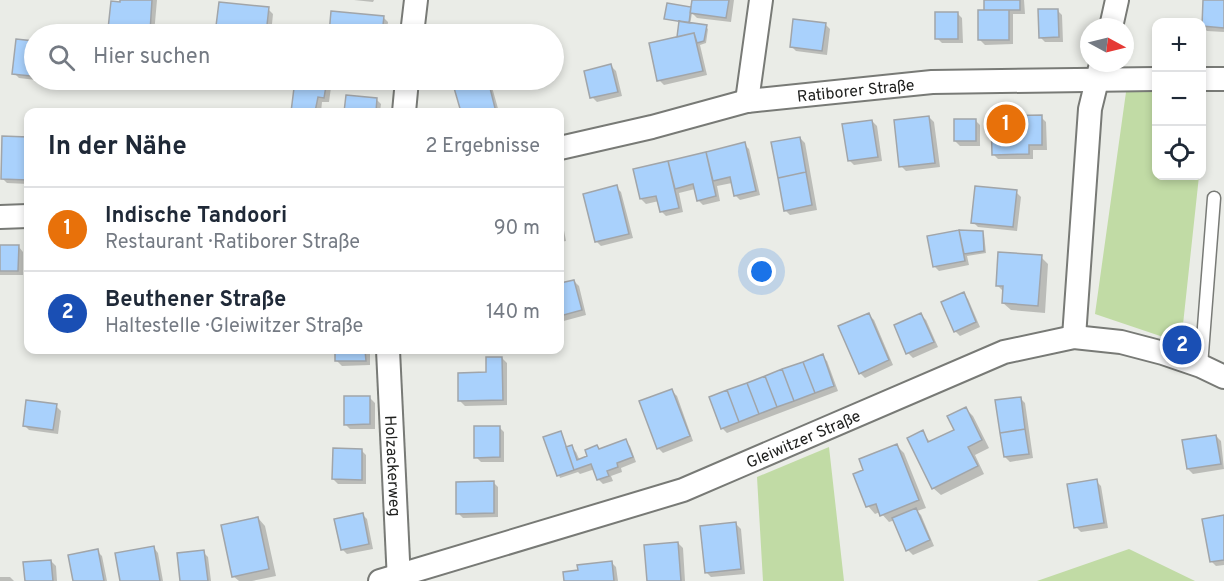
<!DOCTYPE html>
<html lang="de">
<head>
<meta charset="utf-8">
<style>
  body { margin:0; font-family:Overpass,sans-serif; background:#f2f2f3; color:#1f2937 }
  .controls { position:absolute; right:18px; top:18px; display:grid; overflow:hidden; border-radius:12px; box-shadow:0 3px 9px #0003 }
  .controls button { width:54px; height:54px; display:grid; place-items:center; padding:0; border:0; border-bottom:2px solid #e0e1e3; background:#fff; color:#1f2937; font:30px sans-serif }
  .compass { position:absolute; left:1080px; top:18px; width:54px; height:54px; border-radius:50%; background:#fff; box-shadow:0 3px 9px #0003; rotate:97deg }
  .you { position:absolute; left:762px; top:272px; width:21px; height:21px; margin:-15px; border:4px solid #fff; border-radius:50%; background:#1a73e8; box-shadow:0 0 0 9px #1a73e833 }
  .badge { display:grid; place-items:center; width:39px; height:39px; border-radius:50%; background:#286198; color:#fff; font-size:20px; font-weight:700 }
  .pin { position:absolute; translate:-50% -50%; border:3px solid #fff; box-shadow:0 2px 6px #0006 }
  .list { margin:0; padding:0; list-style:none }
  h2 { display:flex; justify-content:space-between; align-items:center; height:78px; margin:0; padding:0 24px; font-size:26px }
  h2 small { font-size:20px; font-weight:400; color:#747a83 }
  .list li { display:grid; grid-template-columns:39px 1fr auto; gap:18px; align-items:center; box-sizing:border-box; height:84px; padding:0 24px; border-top:2px solid #e0e1e3 }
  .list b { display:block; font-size:22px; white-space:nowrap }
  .list p { margin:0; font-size:20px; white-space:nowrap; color:#747a83 }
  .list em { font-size:20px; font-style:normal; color:#747a83 }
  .icon { flex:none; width:33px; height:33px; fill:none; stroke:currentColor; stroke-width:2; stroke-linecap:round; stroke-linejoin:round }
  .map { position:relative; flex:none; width:1224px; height:581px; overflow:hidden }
  .search { position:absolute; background:#fff; box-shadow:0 3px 9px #0003; left:24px; top:24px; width:540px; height:66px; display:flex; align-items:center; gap:15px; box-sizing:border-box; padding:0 21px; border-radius:33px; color:#747a83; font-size:22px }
  .panel { position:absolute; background:#fff; box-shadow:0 3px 9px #0003; left:24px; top:108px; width:540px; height:246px; border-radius:12px }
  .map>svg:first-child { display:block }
</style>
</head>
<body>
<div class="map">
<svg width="1224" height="581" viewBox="0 0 1224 581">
  <rect width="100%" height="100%" fill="#eaece7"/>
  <path fill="#c1dba5" d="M 1127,85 L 1156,86 L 1156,176 L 1199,176 L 1181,343 L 1095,314 Z
    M 829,447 L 844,581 L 763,581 L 757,477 Z
    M 1129,549 L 1195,581 L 1037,581 Z"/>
  <path fill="#0003" d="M 122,0 L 157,0 L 154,34 L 115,33 L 110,28 Z
    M 354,0 L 374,0 L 373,2 Z
    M 694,0 L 734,0 L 731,22 L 697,18 L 692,13 L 690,25 L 706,27 L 708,29 L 706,43 L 700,45 L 707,75 L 664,85 L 659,80 L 678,38 L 681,22 L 666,18 L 692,9 Z
    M 985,0 L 1024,0 L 1025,14 L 1013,14 L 1013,44 L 985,45 L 980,40 L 985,12 Z
    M 1205,0 L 1224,0 L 1224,32 L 1207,31 L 1202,26 Z
    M 268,9 L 273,14 L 271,34 L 217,34 Z
    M 1057,10 L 1062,15 L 1063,42 L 1045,42 L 1040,37 Z
    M 333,13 L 383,17 L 388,22 L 387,34 L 331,34 Z
    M 957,13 L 962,18 L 963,43 L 942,43 L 937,38 Z
    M 825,24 L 830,29 L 827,55 L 796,51 L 791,46 Z
    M 18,41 L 34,43 L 36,80 L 19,78 L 14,73 Z
    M 611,66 L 616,71 L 622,96 L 597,102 L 592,97 Z
    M 297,80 L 332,80 L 329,102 L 322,102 L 321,112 L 292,112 Z
    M 353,80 L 378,80 L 378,85 L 355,83 Z
    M 463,80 L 490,80 L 499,112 L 462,112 L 454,82 Z
    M 347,97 L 376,99 L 381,104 L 380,112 L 346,112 Z
    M 929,117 L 934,122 L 940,167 L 906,171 L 901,166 Z
    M 1041,117 L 1046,122 L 1047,150 L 1033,150 L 1033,159 L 998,159 L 993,154 Z
    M 975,120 L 980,125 L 980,146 L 960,146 L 955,141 Z
    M 872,121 L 877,126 L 882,161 L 854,165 L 849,160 Z
    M 4,138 L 28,139 L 28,184 L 7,183 L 2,178 Z
    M 800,138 L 805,143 L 817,210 L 790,215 L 785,210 Z
    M 744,144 L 749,149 L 760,195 L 740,200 L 735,195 L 732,183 L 717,186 L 720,201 L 703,205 L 698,200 L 695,189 L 679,193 L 683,212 L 666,216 L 661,211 L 659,201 L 646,204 L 641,199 L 635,170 Z
    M 616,187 L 621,192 L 633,238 L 601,246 L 596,241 Z
    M 1016,192 L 1021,197 L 1017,231 L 978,227 L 973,222 Z
    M 560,209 L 566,241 L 560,242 Z
    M 960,232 L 982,232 L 984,234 L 986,253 L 967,256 L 969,265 L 939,271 L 934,266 L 929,237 Z
    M 0,247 L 19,247 L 23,252 L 23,275 L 0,275 Z
    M 1041,257 L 1048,264 L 1045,313 L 1011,310 L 1003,303 L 1004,292 L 997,285 Z
    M 574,281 L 579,286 L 586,315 L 560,322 L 560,285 Z
    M 963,294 L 968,299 L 980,327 L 960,336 L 955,331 Z
    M 869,315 L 874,320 L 893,365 L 865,378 L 860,373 Z
    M 921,315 L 926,320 L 938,347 L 913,358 L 908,353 Z
    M 337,350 L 370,350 L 370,365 L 342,366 L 337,361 Z
    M 822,356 L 827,361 L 838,391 L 727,433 L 722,428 Z
    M 502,358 L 507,363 L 507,405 L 465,406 L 460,401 Z
    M 672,391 L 677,396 L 693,441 L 663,453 L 658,448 Z
    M 370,398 L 375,403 L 375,429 L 350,429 L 345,424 Z
    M 1020,398 L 1025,403 L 1033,458 L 1010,462 L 1005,457 Z
    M 56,406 L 61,411 L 58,434 L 29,430 L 24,425 Z
    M 966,409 L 973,416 L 989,448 L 975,455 L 984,474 L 941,495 L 933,488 L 922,432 L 931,443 L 956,430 Z
    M 499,427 L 504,432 L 504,462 L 481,462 L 476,457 Z
    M 561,433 L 567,448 L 571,447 L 576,452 L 580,461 L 589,457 L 597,447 L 600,450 L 625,441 L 630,446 L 636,462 L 621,468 L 622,472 L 611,476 L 613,481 L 603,484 L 598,479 L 595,469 L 580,474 L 578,472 L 560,478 L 545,438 Z
    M 1216,436 L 1221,441 L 1224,469 L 1193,474 L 1188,469 Z
    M 897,446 L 904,453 L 926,508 L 917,511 L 921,515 L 934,546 L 913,555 L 908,550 L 895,520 L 889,522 L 880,512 L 875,514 L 868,506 L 865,471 Z
    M 361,450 L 366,455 L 366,484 L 338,484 L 333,479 Z
    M 1096,481 L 1101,486 L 1108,528 L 1081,532 L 1076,527 Z
    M 493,482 L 498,487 L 498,517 L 463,518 L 458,513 Z
    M 362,514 L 367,519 L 373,549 L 347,554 L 342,549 Z
    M 1224,517 L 1224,565 L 1216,566 L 1211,561 Z
    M 258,518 L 265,526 L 276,576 L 252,581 L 239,581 L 233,576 Z
    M 736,524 L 741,529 L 745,574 L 711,577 L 706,572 Z
    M 678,543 L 683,548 L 685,581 L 648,581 Z
    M 154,548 L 158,553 L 163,581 L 121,581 Z
    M 97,551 L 102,556 L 107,581 L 75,581 Z
    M 203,552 L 208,557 L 211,581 L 182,581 Z
    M 51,561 L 56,566 L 57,581 L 26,581 Z
    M 611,562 L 616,567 L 618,581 L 566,581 Z
    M 0,577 L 10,577 L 14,581 L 0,581 Z"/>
  <path fill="#a9d1fc" stroke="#a1a5a9" stroke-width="1.5" d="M 120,0 L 152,0 L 150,32 L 108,29 L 111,1 L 120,2 Z
    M 692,0 L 729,0 L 726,18 L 690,13 Z
    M 984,0 L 1020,0 L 1020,10 L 984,10 Z
    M 1203,0 L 1224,0 L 1224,28 L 1202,26 Z
    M 219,2 L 269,7 L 266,34 L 215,34 Z
    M 667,3 L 691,7 L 689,23 L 664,19 Z
    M 1038,9 L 1058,9 L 1059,37 L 1039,38 Z
    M 978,10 L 1009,10 L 1009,40 L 978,40 Z
    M 331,11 L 384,16 L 382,34 L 329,34 Z
    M 935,12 L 958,12 L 958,39 L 935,39 Z
    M 793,19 L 826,23 L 822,51 L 790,47 Z
    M 679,21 L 707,25 L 704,41 L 697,43 L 694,33 L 677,37 Z
    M 694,33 L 703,71 L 657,81 L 649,43 Z
    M 16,39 L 34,41 L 34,63 L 33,63 L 31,76 L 12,74 Z
    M 611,64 L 618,92 L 590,98 L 584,71 Z
    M 295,80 L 327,80 L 324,98 L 318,97 L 315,112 L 291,112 Z
    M 457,80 L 488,80 L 496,112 L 461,112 L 452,81 Z
    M 346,95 L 377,98 L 376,112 L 344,112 Z
    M 1042,115 L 1042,145 L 1029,145 L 1029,154 L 992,155 L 991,116 Z
    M 929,116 L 935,163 L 899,167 L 894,120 Z
    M 954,119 L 976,119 L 976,141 L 954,141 Z
    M 872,120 L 878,157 L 848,161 L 842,124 Z
    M 2,136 L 28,137 L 28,180 L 1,179 Z
    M 800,137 L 806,172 L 778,178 L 771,142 Z
    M 745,142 L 756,191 L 734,196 L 730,177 L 713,181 L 706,152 Z
    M 706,152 L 716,196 L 697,201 L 693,184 L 675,189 L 668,161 Z
    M 668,161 L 679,208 L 660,212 L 656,196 L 640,199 L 633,169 Z
    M 806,172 L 812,205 L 784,211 L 778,178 Z
    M 617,185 L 629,234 L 595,242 L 583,194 Z
    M 975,186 L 1017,190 L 1013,227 L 971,223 Z
    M 959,230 L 965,261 L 933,267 L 927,236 Z
    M 959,230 L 983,231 L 984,251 L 964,254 Z
    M 0,245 L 19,245 L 18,271 L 0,271 Z
    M 998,252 L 1042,255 L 1038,306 L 1002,303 L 1003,286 L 996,286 Z
    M 574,280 L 582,310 L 560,316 L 560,283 Z
    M 964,292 L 976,322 L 954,332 L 941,302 Z
    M 869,313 L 889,360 L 859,374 L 838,326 Z
    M 921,313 L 934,342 L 906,354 L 894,325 Z
    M 335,350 L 365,350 L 366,361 L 335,361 Z
    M 823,354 L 834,386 L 815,393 L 803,362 Z
    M 486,357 L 502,357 L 503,400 L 458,401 L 458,373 L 486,372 Z
    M 803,362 L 815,393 L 794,401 L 782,369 Z
    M 782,369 L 794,401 L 777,407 L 765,376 Z
    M 765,376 L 777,407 L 759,414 L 747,383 Z
    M 747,383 L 759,414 L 739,422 L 727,390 Z
    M 672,389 L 690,436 L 657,449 L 639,401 Z
    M 727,390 L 739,422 L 721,429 L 709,397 Z
    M 344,396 L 370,396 L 370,424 L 344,425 Z
    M 1021,397 L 1025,429 L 1000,433 L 995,400 Z
    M 26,400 L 57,404 L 53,430 L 23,426 Z
    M 966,407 L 982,440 L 968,447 L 978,466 L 932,489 L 907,438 L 923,430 L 928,442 L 954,430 L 947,416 Z
    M 474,426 L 500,426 L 500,457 L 474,458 Z
    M 1025,429 L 1029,454 L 1004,457 L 1000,433 Z
    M 561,431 L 574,470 L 557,476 L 543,437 Z
    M 1216,435 L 1221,464 L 1187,469 L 1182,440 Z
    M 626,439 L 633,457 L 617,463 L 618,467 L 607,471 L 609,476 L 597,480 L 591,464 L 574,470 L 566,447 L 572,445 L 577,460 L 587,456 L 585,450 L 597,445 L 599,449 Z
    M 897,444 L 919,500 L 880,516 L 876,504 L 866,507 L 853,474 L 863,470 L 859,459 Z
    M 333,448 L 362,449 L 362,480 L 332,479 Z
    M 1097,479 L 1104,523 L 1074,528 L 1067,484 Z
    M 494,481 L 494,513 L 456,514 L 456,482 Z
    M 916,508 L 930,540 L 906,551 L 892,518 Z
    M 363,513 L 369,544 L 341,550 L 334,519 Z
    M 1224,515 L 1224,560 L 1210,562 L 1202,519 Z
    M 258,517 L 269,569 L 232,577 L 221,525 Z
    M 736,522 L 741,569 L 705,573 L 700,526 Z
    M 678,542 L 681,581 L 647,581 L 644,545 Z
    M 154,546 L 160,581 L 120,581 L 115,553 Z
    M 98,549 L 104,581 L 73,581 L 68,555 Z
    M 204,550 L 208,581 L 180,581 L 177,553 Z
    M 51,560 L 53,581 L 25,581 L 23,562 Z
    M 612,561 L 614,581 L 564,581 L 563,572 L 578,570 L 577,565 Z"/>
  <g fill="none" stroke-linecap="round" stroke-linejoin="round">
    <defs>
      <path id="service" d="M 1201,366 L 1214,198"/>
      <g id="minor">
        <path d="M 1111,27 L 1117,0"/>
        <path d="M 412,34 L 416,0"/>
        <path d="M 1202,79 L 1224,79"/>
        <path d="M 747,101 L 761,0"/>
        <path d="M 404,112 L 407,80"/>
        <path id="s1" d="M 560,148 L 652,127 L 747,101 L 932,82 L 1156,79"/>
        <path d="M 0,217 L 28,216"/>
        <path d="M 1074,337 L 1090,109 L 1101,64"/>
        <path id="s2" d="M 388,350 L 399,581"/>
        <path id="s3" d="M 380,581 L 683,490 L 1004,352 L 1074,337 L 1121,342 L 1163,353 L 1201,366 L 1224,377"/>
      </g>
    </defs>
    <use href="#service" stroke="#787a76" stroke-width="15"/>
    <use href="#minor" stroke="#787a76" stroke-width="26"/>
    <use href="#service" stroke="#fff" stroke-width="12"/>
    <use href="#minor" stroke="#fff" stroke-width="22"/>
  </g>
  <g text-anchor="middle" stroke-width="4.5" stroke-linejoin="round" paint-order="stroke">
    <g font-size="16" fill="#20211f" stroke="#fff">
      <text dy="6" stroke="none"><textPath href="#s1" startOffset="302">Ratiborer Straße</textPath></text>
      <text dy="6" stroke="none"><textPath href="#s3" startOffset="447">Gleiwitzer Straße</textPath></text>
      <text dy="6" stroke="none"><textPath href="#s2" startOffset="116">Holzackerweg</textPath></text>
    </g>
  </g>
</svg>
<div class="controls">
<button>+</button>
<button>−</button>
<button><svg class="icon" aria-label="locate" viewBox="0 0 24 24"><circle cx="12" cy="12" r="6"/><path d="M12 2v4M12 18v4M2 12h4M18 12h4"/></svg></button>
</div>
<svg class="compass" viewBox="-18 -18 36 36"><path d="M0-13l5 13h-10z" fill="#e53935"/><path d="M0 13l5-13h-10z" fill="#747a83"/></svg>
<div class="you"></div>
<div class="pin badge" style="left:1006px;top:124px;background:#e8710a">1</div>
<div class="pin badge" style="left:1182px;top:345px;background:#1a4fb4">2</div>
<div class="search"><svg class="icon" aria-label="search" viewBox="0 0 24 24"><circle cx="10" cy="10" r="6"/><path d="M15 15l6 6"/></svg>Hier suchen</div>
<section class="panel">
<h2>In der Nähe<small>2 Ergebnisse</small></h2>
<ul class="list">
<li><span class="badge" style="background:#e8710a">1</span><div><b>Indische Tandoori</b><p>Restaurant · Ratiborer Straße</p></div><em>90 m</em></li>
<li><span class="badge" style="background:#1a4fb4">2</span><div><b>Beuthener Straße</b><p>Haltestelle · Gleiwitzer Straße</p></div><em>140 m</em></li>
</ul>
</section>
</div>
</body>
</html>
